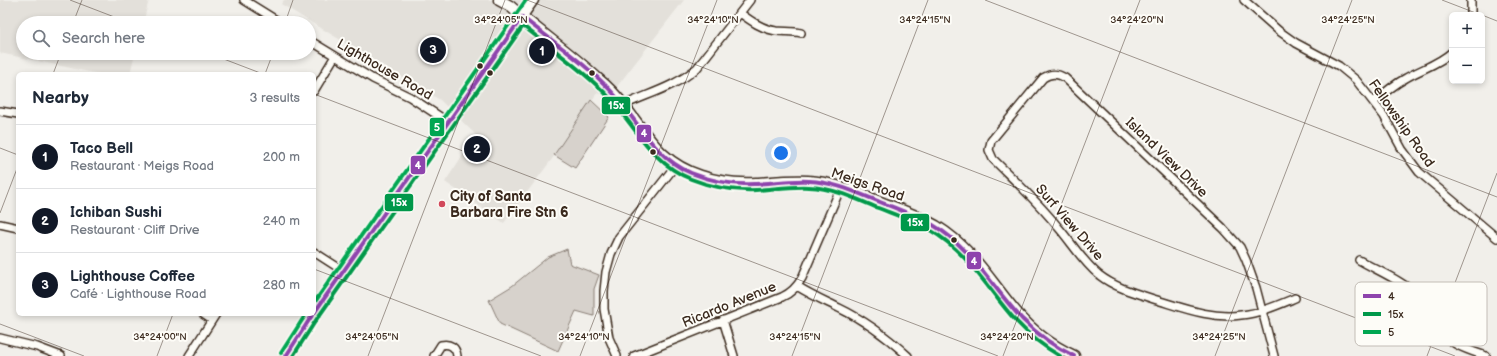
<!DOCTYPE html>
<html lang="en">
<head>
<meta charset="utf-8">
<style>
  body { margin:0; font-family:"Balsamiq Sans",sans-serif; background:#f6f6f7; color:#1f2937 }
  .controls { position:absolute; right:12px; top:12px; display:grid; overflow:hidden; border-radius:6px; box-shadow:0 2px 6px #0003 }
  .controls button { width:36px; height:36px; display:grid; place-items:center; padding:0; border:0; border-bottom:1px solid #e0e1e3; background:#fff; color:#1f2937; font:20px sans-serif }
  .you { position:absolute; left:781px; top:153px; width:14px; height:14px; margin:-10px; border:3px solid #fff; border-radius:50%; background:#1a73e8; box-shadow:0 0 0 6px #1a73e833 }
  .badge { display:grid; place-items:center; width:26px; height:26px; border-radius:50%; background:#111827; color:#fff; font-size:13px; font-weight:700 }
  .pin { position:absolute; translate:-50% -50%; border:2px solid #fff; box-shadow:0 1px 4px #0006 }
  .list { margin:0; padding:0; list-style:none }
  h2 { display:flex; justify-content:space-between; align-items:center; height:52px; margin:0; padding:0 16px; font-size:17px }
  h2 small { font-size:13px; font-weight:400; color:#747a83 }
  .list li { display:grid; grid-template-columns:26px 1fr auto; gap:12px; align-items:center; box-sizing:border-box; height:64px; padding:0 16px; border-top:1px solid #e0e1e3 }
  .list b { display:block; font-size:15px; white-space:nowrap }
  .list p { margin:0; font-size:13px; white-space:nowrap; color:#747a83 }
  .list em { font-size:13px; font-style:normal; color:#747a83 }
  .icon { flex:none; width:22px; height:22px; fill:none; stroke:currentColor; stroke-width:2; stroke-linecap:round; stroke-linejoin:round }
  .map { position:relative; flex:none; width:1497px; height:356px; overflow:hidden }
  .search { position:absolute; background:#fff; box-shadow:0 2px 6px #0003; left:16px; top:16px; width:300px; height:44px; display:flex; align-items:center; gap:10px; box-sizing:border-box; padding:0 14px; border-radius:22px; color:#747a83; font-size:15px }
  .panel { position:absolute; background:#fff; box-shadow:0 2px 6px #0003; left:16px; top:72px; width:300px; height:244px; border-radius:6px }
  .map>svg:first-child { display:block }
</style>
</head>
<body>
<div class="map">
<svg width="1497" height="356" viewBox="0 0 1497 356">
  <rect width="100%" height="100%" fill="#f1efea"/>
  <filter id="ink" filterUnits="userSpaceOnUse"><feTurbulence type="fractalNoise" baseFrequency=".025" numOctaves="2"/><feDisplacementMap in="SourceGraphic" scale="8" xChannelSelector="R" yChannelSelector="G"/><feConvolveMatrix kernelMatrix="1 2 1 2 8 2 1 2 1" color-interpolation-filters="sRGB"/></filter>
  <g filter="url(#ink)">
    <path fill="#e3e0da" d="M 0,0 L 149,0 L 143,23 L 23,23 L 23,53 L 135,53 L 130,74 L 99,74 L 0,53 Z
      M 284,0 L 684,0 L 608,98 L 597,93 L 552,159 L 504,223 L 445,182 L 476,135 L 440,100 L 281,4 Z"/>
    <path fill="#d7d2cc" stroke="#897e75" d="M 591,100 L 609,117 L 575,168 L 554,155 Z
      M 567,249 L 570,264 L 599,275 L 594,289 L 594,316 L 576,311 L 558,351 L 500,324 L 489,300 L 512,286 L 548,257 Z"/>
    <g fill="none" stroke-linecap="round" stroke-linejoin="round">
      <defs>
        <path id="minor" d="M 244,0 L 281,23
          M 1244,0 L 1279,31 L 1296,43 L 1339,66 L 1356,80 L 1384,116 L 1402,149 L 1419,172 L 1497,238
          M 740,13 C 751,21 762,29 776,31 C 785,32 793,31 801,33
          M 1471,15 L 1471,0
          M 309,40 L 373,79 L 410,97 L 448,122
          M 314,91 L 335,56
          M 1374,102 C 1384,93 1395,84 1406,78 C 1421,69 1439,64 1452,52
          M 624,105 C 650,93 675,87 697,68 L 750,0
          M 0,111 L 18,114
          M 0,224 L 18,228
          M 314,252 L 342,270
          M 1359,260 C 1378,271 1401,280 1417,295 C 1425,303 1430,314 1436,324 C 1447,344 1465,349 1486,356
          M 797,286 C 811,295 825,301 839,308 C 864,320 887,337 908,356
          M 203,314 L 212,320
          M 723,320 L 734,356
          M 0,338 L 37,347 L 61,356
          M 189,356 L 216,314
          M 434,356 L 441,345 C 450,343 456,347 457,356
          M 617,356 L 609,338 L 604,309 L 604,291 L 606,272 L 611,254 L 619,237 L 676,165
          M 634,356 L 782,297 C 791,293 797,287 802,278 L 841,187
          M 1274,356 L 1256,288 L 1246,260 L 1240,247 L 1223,228 L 1065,78 C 1057,73 1051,73 1043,78 L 991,141 L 989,150 L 993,159 C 1015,181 1038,202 1058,227 C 1072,243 1082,261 1099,275 C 1117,289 1139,294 1160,301 C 1186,309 1213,319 1241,315 C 1260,313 1278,305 1295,298"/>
        <path id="secondary" d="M 499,0 L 510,6 C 538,31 569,52 596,77 C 607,86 617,96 625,107 C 649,138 661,163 701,176 C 718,182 737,184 756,183 C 773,182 790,180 808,181 C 835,182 860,194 885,204 C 902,210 920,217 936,226 C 973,249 989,280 1016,312 C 1032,331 1052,346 1074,356
          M 314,313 L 533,0
          M 286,356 L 313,314"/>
      </defs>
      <use href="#minor" stroke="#3b2a1e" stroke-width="10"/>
      <use href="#secondary" stroke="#3b2a1e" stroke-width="13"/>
      <use href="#minor" stroke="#fdfcf7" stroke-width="7"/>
      <use href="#secondary" stroke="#fdfcf7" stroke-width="10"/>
      <defs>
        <path id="bus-1" d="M 522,17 C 552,41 585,63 611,91 C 637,119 653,157 691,173 C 711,181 733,185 754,184 C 773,183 791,180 809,181 C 834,182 857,193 880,202 C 898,209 917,216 933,225 C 972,248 992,287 1022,319 C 1037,334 1054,347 1074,356
          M 314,313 L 522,17
          M 286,356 L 313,314"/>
        <path id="bus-2" d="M 319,316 L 523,26 C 551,48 580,68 605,93 C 634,123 650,163 691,179 C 711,187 734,191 756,190 C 774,189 791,186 809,187 C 834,188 856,199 878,208 C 896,215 914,221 930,230 C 968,252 988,290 1016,321 C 1029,335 1044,347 1060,356
          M 293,356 L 318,317"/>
        <path id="bus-3" d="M 314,303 L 526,0
          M 281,353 L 306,314"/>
      </defs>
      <use href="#bus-1" stroke="#fdfcf7" stroke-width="7"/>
      <use href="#bus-2" stroke="#fdfcf7" stroke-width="7"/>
      <use href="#bus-3" stroke="#fdfcf7" stroke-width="7"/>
      <use href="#bus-1" stroke="#8e44ad" stroke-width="4"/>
      <use href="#bus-2" stroke="#00984a" stroke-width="4"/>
      <use href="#bus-3" stroke="#00a651" stroke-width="4"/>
    </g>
  </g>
  <path fill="none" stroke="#3b2a1e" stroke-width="1" stroke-opacity="0.45" d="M 70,0 L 130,23M 527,0 L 1455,356M 985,0 L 1497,197M 1442,0 L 1481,15M 1482,15 L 1497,21M 73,23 L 82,0M 285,23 L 293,0M 208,53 L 263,74M 53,74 L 61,53M 265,74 L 273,53M 314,94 L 998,356M 0,148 L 18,155M 0,213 L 18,166M 314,269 L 541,356M 0,324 L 84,356M 157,356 L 173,314M 368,356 L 505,0M 580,356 L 717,0M 792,356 L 928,0M 1003,356 L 1140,0M 1215,356 L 1352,0M 1427,356 L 1497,173"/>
  <g fill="#3b2a1e" stroke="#fdfcf7" stroke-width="1.5">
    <circle cx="480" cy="66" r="3.5"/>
    <circle cx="490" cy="73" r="3.5"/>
    <circle cx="592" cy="73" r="3.5"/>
    <circle cx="653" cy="152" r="3.5"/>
    <circle cx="954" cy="240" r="3.5"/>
  </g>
  <circle fill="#d1495b" stroke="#fdfcf7" stroke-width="1.5" cx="442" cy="204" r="4"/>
  <g text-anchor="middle" stroke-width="4" stroke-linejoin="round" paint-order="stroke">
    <g font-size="14" fill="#3b2a1e" stroke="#fdfcf7">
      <text transform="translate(385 69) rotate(30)" y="5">Lighthouse Road</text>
      <text transform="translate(1402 123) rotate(55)" y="5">Fellowship Road</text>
      <text transform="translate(1167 157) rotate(44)" y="5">Island View Drive</text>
      <text transform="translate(868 184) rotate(19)" y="5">Meigs Road</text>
      <text transform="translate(1070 222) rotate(49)" y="5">Surf View Drive</text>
      <text transform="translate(729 304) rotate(-22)" y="5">Ricardo Avenue</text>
    </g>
    <g font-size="14" font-weight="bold" fill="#3b2a1e" stroke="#fdfcf7" text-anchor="start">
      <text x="450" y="201">City of Santa<tspan x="450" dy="16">Barbara Fire Stn 6</tspan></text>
    </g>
  </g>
  <rect x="1355" y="282" width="132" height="64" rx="6" fill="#fdfcf7" stroke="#c3bdb6" stroke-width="1"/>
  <rect x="1363" y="294" width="18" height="4" fill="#8e44ad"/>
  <rect x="1363" y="312" width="18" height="4" fill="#00984a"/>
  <rect x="1363" y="330" width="18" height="4" fill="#00a651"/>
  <g font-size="11" fill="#3b2a1e">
    <text x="1388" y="300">4</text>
    <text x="1388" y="318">15x</text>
    <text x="1388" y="336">5</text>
  </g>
  <g font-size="10" text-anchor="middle" fill="#3b2a1e" stroke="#fdfcf7" stroke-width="4" stroke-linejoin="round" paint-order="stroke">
    <text x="501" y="23">34°24'05"N</text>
    <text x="713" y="23">34°24'10"N</text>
    <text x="925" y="23">34°24'15"N</text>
    <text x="1137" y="23">34°24'20"N</text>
    <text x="1348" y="23">34°24'25"N</text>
    <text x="160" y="340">34°24'00"N</text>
    <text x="372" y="340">34°24'05"N</text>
    <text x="584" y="340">34°24'10"N</text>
    <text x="795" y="340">34°24'15"N</text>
    <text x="1007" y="340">34°24'20"N</text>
    <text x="1219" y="340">34°24'25"N</text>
  </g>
  <g stroke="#fdfcf7" stroke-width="1.5">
    <rect x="601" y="96" width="30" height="19" rx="4" fill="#00984a"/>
    <rect x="429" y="117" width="16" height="20" rx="4" fill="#00a651"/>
    <rect x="636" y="124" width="16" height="19" rx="4" fill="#8e44ad"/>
    <rect x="410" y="155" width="16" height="20" rx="4" fill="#8e44ad"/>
    <rect x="384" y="193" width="30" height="19" rx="4" fill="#00984a"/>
    <rect x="900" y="213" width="30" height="19" rx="4" fill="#00984a"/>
    <rect x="966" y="251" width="16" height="19" rx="4" fill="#8e44ad"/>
  </g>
  <g font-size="11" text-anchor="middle" font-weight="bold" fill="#fff">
    <text x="616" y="109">15x</text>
    <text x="437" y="131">5</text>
    <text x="644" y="137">4</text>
    <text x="418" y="169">4</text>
    <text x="399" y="206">15x</text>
    <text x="915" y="226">15x</text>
    <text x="974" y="265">4</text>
  </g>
</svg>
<div class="controls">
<button>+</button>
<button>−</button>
</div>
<div class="you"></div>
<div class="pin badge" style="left:542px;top:51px">1</div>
<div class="pin badge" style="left:477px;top:149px">2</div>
<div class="pin badge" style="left:433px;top:50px">3</div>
<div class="search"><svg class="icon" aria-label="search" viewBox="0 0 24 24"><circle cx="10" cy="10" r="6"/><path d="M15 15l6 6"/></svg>Search here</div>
<section class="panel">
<h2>Nearby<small>3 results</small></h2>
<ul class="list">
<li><span class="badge">1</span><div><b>Taco Bell</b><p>Restaurant · Meigs Road</p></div><em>200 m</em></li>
<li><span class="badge">2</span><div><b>Ichiban Sushi</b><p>Restaurant · Cliff Drive</p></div><em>240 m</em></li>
<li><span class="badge">3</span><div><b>Lighthouse Coffee</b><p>Café · Lighthouse Road</p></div><em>280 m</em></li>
</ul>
</section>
</div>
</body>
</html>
